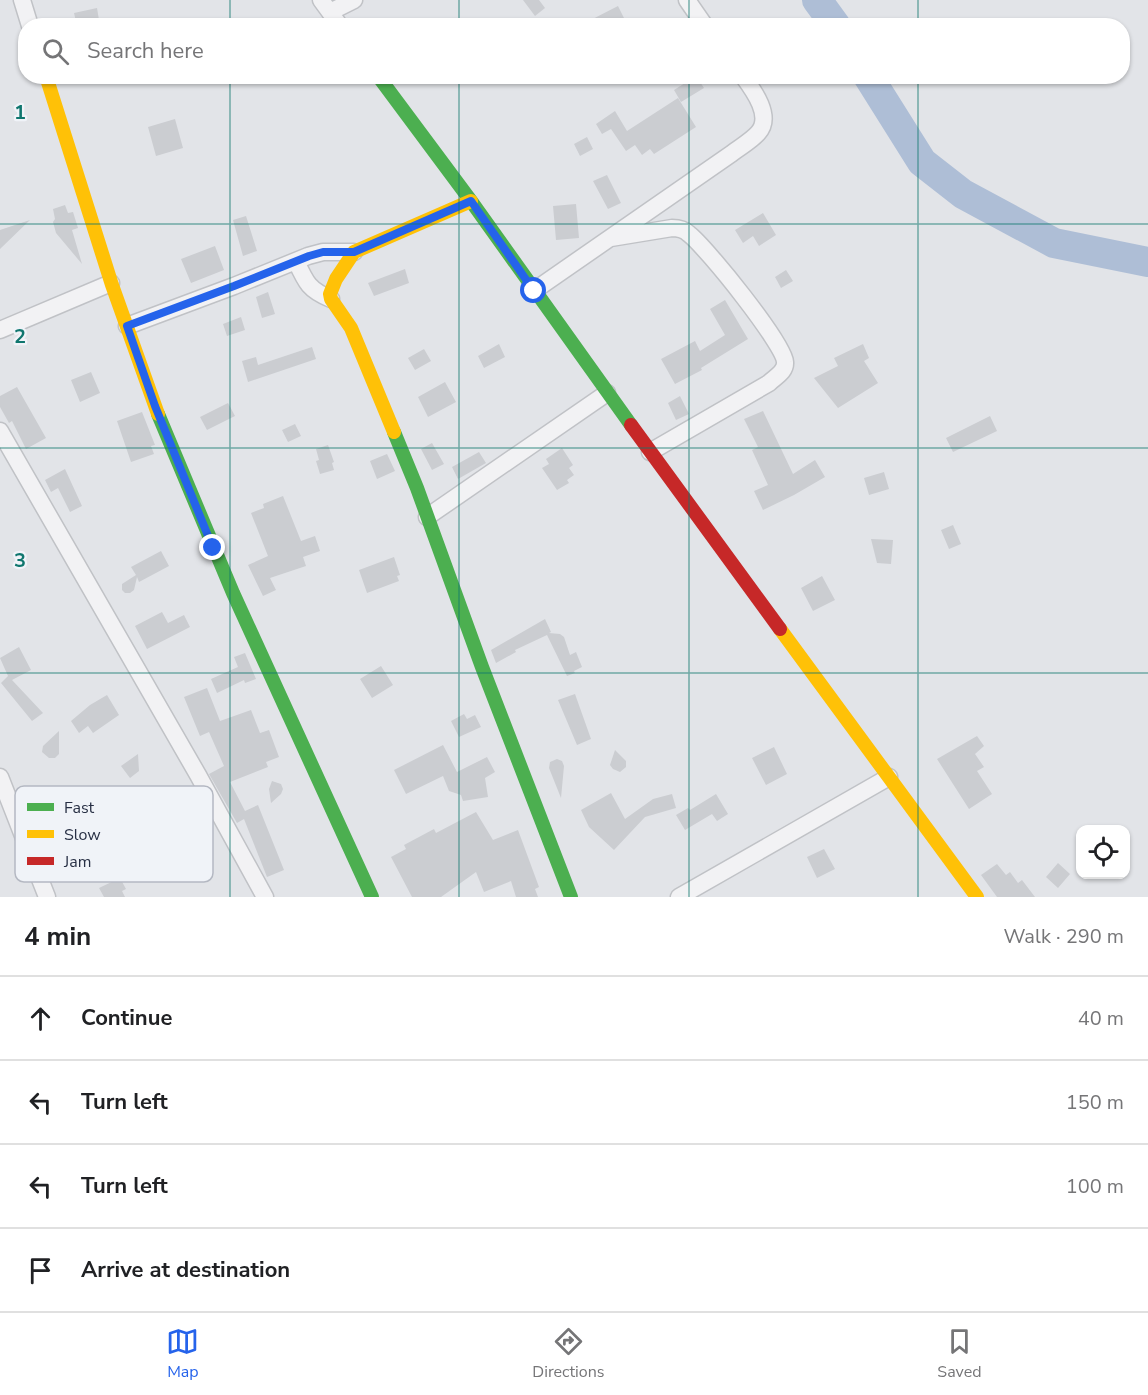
<!DOCTYPE html>
<html lang="en">
<head>
<meta charset="utf-8">
<style>
  body { margin:0; font-family:"Nunito Sans",sans-serif; background:#f2f2f2; color:#202124 }
  .controls { position:absolute; right:18px; bottom:18px; display:grid; overflow:hidden; border-radius:12px; box-shadow:0 2px 4px #0004 }
  .controls button { width:54px; height:54px; display:grid; place-items:center; padding:0; border:0; border-bottom:2px solid #e0e0e0; background:#fff; color:#202124; font:30px sans-serif }
  .stop { position:absolute; width:18px; height:18px; margin:-14px; border:4px solid #2563eb; border-radius:50%; background:#fff }
  .stop.end { background:#2563eb; border-color:#fff; box-shadow:0 2px 6px #0008 }
  .list { margin:0; padding:0; list-style:none }
  h2 { display:flex; justify-content:space-between; align-items:center; height:78px; margin:0; padding:0 24px; font-size:26px }
  h2 small { font-size:20px; font-weight:400; color:#757577 }
  .list li { display:grid; grid-template-columns:39px 1fr auto; gap:18px; align-items:center; box-sizing:border-box; height:84px; padding:0 24px; border-top:2px solid #e0e0e0 }
  .list b { display:block; font-size:22px; white-space:nowrap }
  .list em { font-size:20px; font-style:normal; color:#757577 }
  .icon { flex:none; width:33px; height:33px; fill:none; stroke:currentColor; stroke-width:2; stroke-linecap:round; stroke-linejoin:round }
  .map { position:relative; flex:none; width:1148px; height:897px; overflow:hidden }
  .search { position:absolute; background:#fff; box-shadow:0 2px 4px #0004; left:18px; right:18px; top:18px; height:66px; display:flex; align-items:center; gap:15px; box-sizing:border-box; padding:0 21px; border-radius:24px; color:#757577; font-size:22px }
  .sheet { height:414px; background:#fff }
  nav { display:flex; justify-content:space-around; align-items:center; box-sizing:border-box; height:84px; border-top:2px solid #e0e0e0; background:#fff; font-size:16px; color:#757577 }
  nav a { display:grid; justify-items:center; gap:3px }
  nav .on { color:#2563eb }
  .map>svg:first-child { display:block }
</style>
</head>
<body>
<div class="map">
<svg width="1148" height="897" viewBox="0 0 1148 897">
  <rect width="100%" height="100%" fill="#e2e4e8"/>
  <g fill="none" stroke-linecap="round" stroke-linejoin="round">
    <path stroke="#aebed6" stroke-width="30" d="M 817,0 L 836,26
      M 868,76 L 922,162 L 963,194 L 1054,243 L 1148,262"/>
  </g>
  <path fill="#cbcdd1" d="M 523,0 L 539,0 L 545,8 L 535,16 Z
    M 618,6 L 628,26 L 579,26 Z
    M 97,8 L 100,26 L 77,26 L 74,13 Z
    M 696,76 L 704,88 L 681,102 L 674,90 Z
    M 678,98 L 696,127 L 654,154 L 650,149 L 642,155 L 635,145 L 626,151 L 611,129 L 602,134 L 596,124 L 615,111 L 627,131 Z
    M 175,119 L 183,148 L 156,156 L 148,127 Z
    M 587,137 L 593,149 L 580,156 L 574,144 Z
    M 607,175 L 621,203 L 608,209 L 593,181 Z
    M 576,204 L 579,238 L 556,240 L 553,206 Z
    M 65,205 L 68,213 L 73,212 L 78,228 L 72,230 L 82,264 L 56,233 L 53,222 L 55,219 L 53,209 Z
    M 763,213 L 776,235 L 759,246 L 753,236 L 743,243 L 735,230 Z
    M 246,216 L 257,251 L 243,256 L 233,220 Z
    M 30,220 L 0,249 L 0,230 Z
    M 215,246 L 224,270 L 191,283 L 181,259 Z
    M 405,269 L 409,283 L 374,296 L 368,283 Z
    M 786,270 L 793,281 L 781,288 L 775,277 Z
    M 268,292 L 275,314 L 262,318 L 256,297 Z
    M 725,300 L 748,339 L 701,368 L 702,370 L 675,384 L 661,359 L 695,341 L 700,351 L 725,335 L 710,309 Z
    M 241,317 L 245,330 L 227,336 L 223,324 Z
    M 499,344 L 505,357 L 484,368 L 478,356 Z
    M 863,344 L 869,358 L 864,361 L 878,383 L 838,408 L 814,378 L 838,366 L 834,358 Z
    M 312,347 L 316,359 L 248,382 L 242,361 L 256,357 L 258,365 Z
    M 424,349 L 431,361 L 415,370 L 408,358 Z
    M 91,372 L 100,393 L 80,402 L 71,380 Z
    M 445,382 L 456,402 L 428,417 L 418,397 Z
    M 17,387 L 46,438 L 26,449 L 12,421 L 9,423 L 0,407 L 0,396 Z
    M 680,396 L 689,414 L 676,420 L 668,403 Z
    M 228,403 L 235,416 L 207,430 L 200,417 Z
    M 763,411 L 793,474 L 815,460 L 825,477 L 794,495 L 763,510 L 754,491 L 768,485 L 752,450 L 758,447 L 744,419 Z
    M 142,412 L 155,445 L 151,446 L 154,454 L 131,462 L 117,421 Z
    M 990,416 L 997,431 L 953,452 L 946,438 Z
    M 295,424 L 301,436 L 288,442 L 282,430 Z
    M 432,443 L 444,464 L 432,470 L 421,449 Z
    M 328,445 L 334,462 L 332,463 L 334,470 L 320,474 L 316,461 L 319,460 L 316,449 Z
    M 562,448 L 573,465 L 569,468 L 574,475 L 567,480 L 569,483 L 557,490 L 542,468 L 549,464 L 546,459 Z
    M 479,452 L 486,463 L 458,479 L 452,467 Z
    M 387,454 L 395,471 L 377,479 L 370,461 Z
    M 65,469 L 82,506 L 70,512 L 58,488 L 51,492 L 45,480 Z
    M 884,472 L 889,489 L 869,495 L 864,478 Z
    M 283,496 L 301,541 L 315,536 L 320,551 L 303,557 L 306,566 L 270,578 L 276,590 L 263,596 L 248,565 L 268,556 L 251,513 L 264,508 L 263,504 Z
    M 953,525 L 961,544 L 949,549 L 941,530 Z
    M 871,539 L 893,540 L 891,564 L 877,563 Z
    M 161,551 L 169,566 L 139,582 L 137,577 L 134,590 L 130,593 L 125,593 L 122,590 L 122,584 L 136,575 L 131,567 Z
    M 394,557 L 400,575 L 397,576 L 399,581 L 367,593 L 359,570 Z
    M 822,576 L 835,600 L 813,611 L 801,588 Z
    M 162,612 L 168,623 L 184,615 L 190,627 L 147,649 L 135,626 Z
    M 545,619 L 551,632 L 549,633 L 560,634 L 564,637 L 570,655 L 576,652 L 582,667 L 574,671 L 575,673 L 567,676 L 547,635 L 515,650 L 516,652 L 496,663 L 491,650 Z
    M 19,647 L 31,670 L 12,680 L 43,713 L 32,721 L 1,683 L 8,676 L 0,658 Z
    M 245,653 L 256,679 L 245,683 L 244,680 L 217,693 L 211,679 L 238,667 L 234,657 Z
    M 381,666 L 393,685 L 372,698 L 360,679 Z
    M 207,688 L 220,721 L 251,710 L 260,733 L 269,730 L 279,757 L 266,762 L 268,767 L 230,782 L 245,811 L 258,805 L 284,870 L 267,877 L 244,819 L 237,823 L 209,774 L 224,766 L 209,732 L 200,736 L 184,697 Z
    M 575,694 L 591,739 L 577,745 L 558,700 Z
    M 107,695 L 119,715 L 93,733 L 88,726 L 79,733 L 71,721 L 90,705 Z
    M 464,714 L 467,719 L 475,715 L 481,727 L 459,737 L 451,721 Z
    M 59,731 L 59,754 L 55,758 L 49,758 L 42,752 L 43,746 Z
    M 977,736 L 984,746 L 975,754 L 984,767 L 977,771 L 992,794 L 969,809 L 937,759 Z
    M 443,745 L 457,772 L 487,757 L 495,772 L 485,778 L 488,797 L 463,801 L 461,795 L 449,791 L 443,776 L 406,794 L 394,770 Z
    M 774,747 L 787,774 L 766,785 L 752,758 Z
    M 615,750 L 626,761 L 626,767 L 620,772 L 613,769 L 610,765 Z
    M 138,754 L 139,771 L 130,778 L 121,766 Z
    M 557,759 L 562,761 L 564,766 L 561,798 L 549,768 L 550,762 Z
    M 272,781 L 281,784 L 283,789 L 281,794 L 271,803 L 269,789 Z
    M 611,793 L 625,819 L 653,799 L 672,794 L 676,808 L 645,817 L 614,850 L 589,827 L 581,810 Z
    M 716,794 L 728,814 L 717,821 L 712,814 L 685,830 L 676,815 L 688,808 L 690,810 Z
    M 476,812 L 493,840 L 518,830 L 539,887 L 535,889 L 538,897 L 516,897 L 511,881 L 484,892 L 476,872 L 441,897 L 412,897 L 391,857 L 406,849 L 404,845 L 434,829 L 436,833 Z
    M 824,849 L 835,869 L 817,878 L 807,857 Z
    M 1058,863 L 1070,874 L 1058,888 L 1046,877 Z
    M 997,864 L 1006,875 L 1010,872 L 1018,883 L 1022,880 L 1035,897 L 997,897 L 981,875 Z
    M 120,878 L 126,889 L 122,891 L 125,897 L 104,897 L 99,888 Z"/>
  <g fill="none" stroke-linecap="round" stroke-linejoin="round">
    <defs>
      <path id="street" d="M 22,0 L 30,26
        M 321,0 L 340,26
        M 687,0 L 705,26
        M 330,12 L 354,0
        M 611,238 L 672,228 C 679,228 684,229 689,234 C 707,248 784,344 785,362 C 786,372 775,377 769,383 L 650,452
        M 296,261 C 306,283 309,290 331,299
        M 535,290 L 731,154 C 740,147 751,141 758,133 C 773,117 754,91 743,76
        M 127,326 L 234,286 L 308,256 L 323,252 L 354,252
        M 0,330 L 111,283
        M 0,431 L 198,775 L 265,897
        M 427,517 L 607,393
        M 0,777 L 47,897
        M 679,897 L 889,777"/>
    </defs>
    <use href="#street" stroke="#c0c2c6" stroke-width="19"/>
    <use href="#street" stroke="#f2f2f4" stroke-width="16"/>
    <path stroke="#4caf50" stroke-width="14" d="M 378,76 L 471,201 L 631,425
      M 158,414 L 233,593 L 372,897
      M 394,432 L 417,488 L 482,667 L 571,897"/>
    <path stroke="#ffc107" stroke-width="14" d="M 46,76 L 112,285 L 158,414
      M 394,432 L 351,328 L 331,299 L 330,294 L 336,279 L 354,252 L 471,201
      M 780,629 L 977,897"/>
    <path stroke="#c62828" stroke-width="14" d="M 631,425 L 780,629"/>
  </g>
  <g fill="none" stroke-linecap="round" stroke-linejoin="round">
    <path stroke="#2563eb" stroke-width="8" d="M 213,548 L 155,406 L 127,326 L 234,286 L 309,256 L 323,252 L 354,252 L 471,201 L 534,291"/>
  </g>
  <path fill="none" stroke="#0f766e" stroke-width="1.5" stroke-opacity="0.55" d="M 230,0 L 230,26M 459,0 L 459,26M 689,0 L 689,26M 918,0 L 918,26M 230,76 L 230,897M 459,76 L 459,897M 689,76 L 689,897M 918,76 L 918,897M 0,224 L 1148,224M 0,448 L 1148,448M 0,673 L 1148,673"/>
  <rect x="15" y="786" width="198" height="96" rx="9" fill="#f0f3f8" stroke="#b4b8c2" stroke-width="1.5"/>
  <rect x="27" y="803" width="27" height="8" fill="#4caf50"/>
  <rect x="27" y="830" width="27" height="8" fill="#ffc107"/>
  <rect x="27" y="857" width="27" height="8" fill="#c62828"/>
  <g font-size="16" fill="#272f44">
    <text x="64" y="813">Fast</text>
    <text x="64" y="840">Slow</text>
    <text x="64" y="867">Jam</text>
  </g>
  <g font-size="20" text-anchor="middle" font-weight="bold" fill="#0f766e" stroke="#f0f3f8" stroke-width="4.5" stroke-linejoin="round" paint-order="stroke">
    <text x="20" y="119">1</text>
    <text x="20" y="343">2</text>
    <text x="20" y="567">3</text>
  </g>
</svg>
<div class="controls">
<button><svg class="icon" aria-label="locate" viewBox="0 0 24 24"><circle cx="12" cy="12" r="6"/><path d="M12 2v4M12 18v4M2 12h4M18 12h4"/></svg></button>
</div>
<div class="stop" style="left:534px;top:291px"></div>
<div class="stop end" style="left:213px;top:548px"></div>
<div class="search"><svg class="icon" aria-label="search" viewBox="0 0 24 24"><circle cx="10" cy="10" r="6"/><path d="M15 15l6 6"/></svg>Search here</div>
</div>
<section class="sheet">
<h2>4 min<small>Walk · 290 m</small></h2>
<ul class="list">
<li><svg class="icon" aria-label="ahead" viewBox="0 0 24 24"><path d="M12 20V5M6 11l6-6 6 6"/></svg><div><b>Continue</b></div><em>40 m</em></li>
<li><svg class="icon" aria-label="left" viewBox="0 0 24 24"><path d="M17 20v-9H6M10 6l-5 5 5 5"/></svg><div><b>Turn left</b></div><em>150 m</em></li>
<li><svg class="icon" aria-label="left" viewBox="0 0 24 24"><path d="M17 20v-9H6M10 6l-5 5 5 5"/></svg><div><b>Turn left</b></div><em>100 m</em></li>
<li><svg class="icon" aria-label="arrive" viewBox="0 0 24 24"><path d="M6 21V4h12l-3 4 3 4H6"/></svg><div><b>Arrive at destination</b></div></li>
</ul>
</section>
<nav>
<a class="on"><svg class="icon" aria-label="map" viewBox="0 0 24 24"><path d="M3 6l6-2 6 2 6-2v14l-6 2-6-2-6 2zM9 4v14M15 6v14"/></svg>Map</a>
<a><svg class="icon" aria-label="directions" viewBox="0 0 24 24"><path d="M12 3l9 9-9 9-9-9zM9 14v-3h6M13 9l2 2-2 2"/></svg>Directions</a>
<a><svg class="icon" aria-label="saved" viewBox="0 0 24 24"><path d="M7 4h10v16l-5-4-5 4z"/></svg>Saved</a>
</nav>
</body>
</html>
